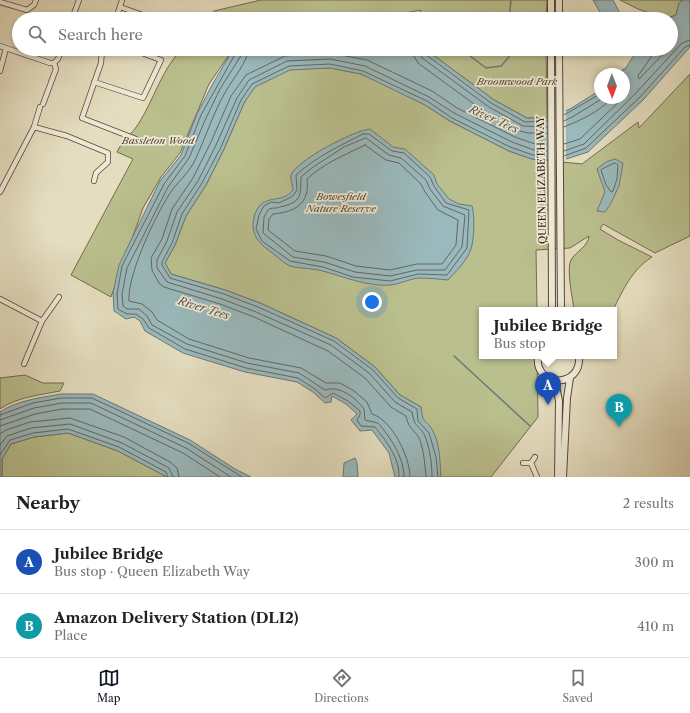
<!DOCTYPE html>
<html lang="en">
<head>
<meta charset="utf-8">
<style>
  body { margin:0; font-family:"Libre Caslon Text",serif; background:#f6f6f6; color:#222 }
  .compass { position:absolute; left:594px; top:68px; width:36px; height:36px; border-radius:50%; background:#fff; box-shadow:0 2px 6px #0003; rotate:179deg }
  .you { position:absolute; left:372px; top:302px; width:14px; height:14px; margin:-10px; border:3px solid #fff; border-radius:50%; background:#1a73e8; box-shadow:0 0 0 6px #1a73e833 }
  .badge { display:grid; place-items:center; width:26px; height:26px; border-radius:50%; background:#111827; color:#fff; font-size:13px; font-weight:700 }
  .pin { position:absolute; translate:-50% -33px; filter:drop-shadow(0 1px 2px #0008) }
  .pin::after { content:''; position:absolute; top:21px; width:14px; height:12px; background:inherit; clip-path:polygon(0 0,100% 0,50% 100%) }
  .popup { position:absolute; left:479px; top:307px; width:138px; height:52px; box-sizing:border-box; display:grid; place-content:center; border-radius:0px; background:#fff; filter:drop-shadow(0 1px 3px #0005); font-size:13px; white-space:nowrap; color:#767676 }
  .popup b { font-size:15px; color:#222 }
  .popup::after { content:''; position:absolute; left:50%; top:100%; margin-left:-8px; border:8px solid transparent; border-top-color:#fff }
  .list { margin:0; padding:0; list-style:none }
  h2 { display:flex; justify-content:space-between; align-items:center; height:52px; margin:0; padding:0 16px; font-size:17px }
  h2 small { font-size:13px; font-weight:400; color:#767676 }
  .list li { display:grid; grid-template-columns:26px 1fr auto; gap:12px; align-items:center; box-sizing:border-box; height:64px; padding:0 16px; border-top:1px solid #e0e0e0 }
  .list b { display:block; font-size:15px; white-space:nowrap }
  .list p { margin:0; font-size:13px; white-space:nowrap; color:#767676 }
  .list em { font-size:13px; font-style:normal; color:#767676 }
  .icon { flex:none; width:22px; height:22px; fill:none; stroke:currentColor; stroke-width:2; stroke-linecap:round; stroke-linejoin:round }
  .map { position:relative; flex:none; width:690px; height:477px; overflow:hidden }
  .search { position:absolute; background:#fff; box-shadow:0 2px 6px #0003; left:12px; right:12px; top:12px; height:44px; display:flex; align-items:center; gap:10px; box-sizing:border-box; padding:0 14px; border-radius:22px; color:#767676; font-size:15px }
  .sheet { height:180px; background:#fff }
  nav { display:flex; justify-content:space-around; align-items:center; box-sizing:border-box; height:56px; border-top:1px solid #e0e0e0; background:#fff; font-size:11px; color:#767676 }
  nav a { display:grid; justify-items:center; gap:2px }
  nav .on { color:#111827 }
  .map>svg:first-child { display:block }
</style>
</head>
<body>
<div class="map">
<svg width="690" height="477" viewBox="0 0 690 477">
  <rect width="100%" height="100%" fill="#e4ddbf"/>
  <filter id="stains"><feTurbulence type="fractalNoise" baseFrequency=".005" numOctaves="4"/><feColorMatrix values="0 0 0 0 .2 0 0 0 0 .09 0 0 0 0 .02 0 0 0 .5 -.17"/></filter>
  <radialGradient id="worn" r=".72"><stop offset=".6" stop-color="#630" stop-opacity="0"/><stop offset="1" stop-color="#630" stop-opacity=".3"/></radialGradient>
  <path fill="#babf8e" stroke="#746a4c" d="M 261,0 L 547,0 L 546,19 L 417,19 L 421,10 L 374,19 L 211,19 L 214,11 Z
    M 620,0 L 683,0 L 679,3 L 676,15 L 666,19 L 638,9 Z
    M 182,49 L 233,49 L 209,84 L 180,153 L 161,177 L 143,208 L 111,297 L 71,275 L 133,159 L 117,152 C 122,141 132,134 139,123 C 154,99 162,69 182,49 Z
    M 425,49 L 546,49 L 547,118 L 527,118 L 494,100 Z
    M 330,68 L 361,74 L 383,83 L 425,105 L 450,121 L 509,151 L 532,159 L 582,164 L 638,122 L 639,128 L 690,74 L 690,236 L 655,253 L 603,224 L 600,229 L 618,240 L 652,257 C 632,269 623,290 613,310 L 574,310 C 573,300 566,269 571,260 C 576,251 588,247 589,236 L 570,248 L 536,250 L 537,310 L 482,310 L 482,356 L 537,356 L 538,417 L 491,477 L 441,477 L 422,420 L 421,407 L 400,395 L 375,367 L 336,338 L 260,303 L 225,290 L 171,274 L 165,263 L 175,245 L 186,216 L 206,185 L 224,149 L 244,103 L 254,87 L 290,69 Z
    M 25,375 L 43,383 L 64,383 L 60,391 C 40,395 17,397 0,409 L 0,378 Z
    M 68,433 L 118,451 L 167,477 L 2,477 L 2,459 L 11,444 L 34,437 Z"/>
  <path fill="#9ab9bc" stroke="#6e7775" d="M 593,0 L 613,0 L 623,19 L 604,19 Z
    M 683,0 L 690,0 L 690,47 L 643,100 L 588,152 L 563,160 L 532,159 L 509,151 L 450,121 L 425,105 L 361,74 L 330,68 L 290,70 L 255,87 L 244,103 L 224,149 L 206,185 L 186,216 L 175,245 L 165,263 L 171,274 L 225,290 L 260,303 L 336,338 L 375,367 L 400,395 L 421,407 C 423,426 426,418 433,431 C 440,444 440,463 441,477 L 395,477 L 389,453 L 372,430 L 360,431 L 351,420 L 357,414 L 346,404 L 332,396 L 331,402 L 325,403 L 313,392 L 297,382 L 245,372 L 183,353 L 145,331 L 140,321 L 134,317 L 126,319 L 114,311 L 113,293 L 119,265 L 160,181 L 181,155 L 197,114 L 212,85 L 232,51 L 236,49 L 425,49 L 494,100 L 527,118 L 547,118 L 570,109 L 594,94 L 600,89 L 600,98 L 624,98 L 624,74 L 615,74 L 626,68 L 632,58 L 640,49 L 671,49 L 671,19 L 666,19 L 676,15 L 679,3 Z
    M 370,129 L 393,147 L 405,149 L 434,175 L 437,184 L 449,199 L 459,204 L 472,206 C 475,215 474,240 471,249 C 467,261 456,271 448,280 C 439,279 428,278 418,278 C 409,279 400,284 391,285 C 368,287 345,277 323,271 C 313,268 301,269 290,266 C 285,264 280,259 275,255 C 260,244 248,235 255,214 C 263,192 282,205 293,190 C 293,185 290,180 291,175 C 297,160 355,130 370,129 Z
    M 615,159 L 623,163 L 619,186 L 611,203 L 605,212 L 597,211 L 605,192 L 597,169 L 606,162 Z
    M 61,394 L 93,394 L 190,440 L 235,469 L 251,477 L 167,477 L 118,451 L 68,433 L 34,437 L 11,444 L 2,459 L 2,477 L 0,477 L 0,412 C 18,400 40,398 61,394 Z
    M 355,458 L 357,463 L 358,477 L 343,477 L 344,463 Z"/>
  <path fill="#e4ddbf" d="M 566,108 L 566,161 L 548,162 L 547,115 Z"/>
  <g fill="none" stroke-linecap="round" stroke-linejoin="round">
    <path stroke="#646664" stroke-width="1" d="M 238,49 L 201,115 L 185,156 L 164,184 L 122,266 L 117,294 L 118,309 L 127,314 L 136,314 L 143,319 L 149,328 L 185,349 L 246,368 L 298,378 L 315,389 L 325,398 L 333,393 L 348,401 L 360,411 L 360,415 L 357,420 L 361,426 L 375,427 C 386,441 400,458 399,477
      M 243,49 L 242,54 L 220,89 L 206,118 L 189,158 L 168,187 L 127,268 L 122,294 L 123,306 L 127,309 L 139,309 L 147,316 L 152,325 L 187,344 L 247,363 L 299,373 L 325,390 C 339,385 355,397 364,409 L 365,420 L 378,423 C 390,437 404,457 404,477
      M 249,49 C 248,61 232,80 226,91 C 213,113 206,137 195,160 C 190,171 180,180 173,189 C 157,211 127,275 129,301 L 142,304 L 152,312 L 157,320 L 189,339 L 249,358 L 301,368 L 326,383 L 340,383 L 354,391 L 367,402 L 372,414 C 392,420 410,457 410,477
      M 412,49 L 414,56 L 418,63 L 485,112 L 520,131 L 528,133 L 547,133
      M 418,49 L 422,58 L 489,107 L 523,126 L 547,127
      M 423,49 L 425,54 L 491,103 L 525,122 L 547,121
      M 653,49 L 651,57 L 638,76 L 639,79 L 668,49
      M 564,115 L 600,94
      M 564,121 L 574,116 L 603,98
      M 564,127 C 581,120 599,112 612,98
      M 363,134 L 369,134 L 392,151 L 404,153 L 430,177 L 434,186 L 446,203 L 469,210 L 467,248 L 447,275 L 418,274 L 390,281 L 353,277 L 323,267 L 290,261 L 262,241 L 256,229 L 259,215 L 264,206 L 271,202 L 279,203 L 293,196 L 297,190 L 296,175 C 316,157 339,146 363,134 Z
      M 366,138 L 389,155 L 401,158 L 426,180 L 430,189 L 443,206 L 465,215 L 462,247 L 445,270 L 417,270 L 390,276 L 355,272 L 324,262 L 293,257 L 263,233 L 264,217 L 268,210 C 272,207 276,209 280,207 C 303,202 300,195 301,177 L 313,167 L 344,147 Z
      M 564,144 L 580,139 L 623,98
      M 365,145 L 386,160 L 399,163 L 421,184 L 425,192 L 438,210 L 458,220 L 456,245 L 442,264 L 417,264 L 390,270 L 356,266 L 326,256 L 295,251 L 268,230 L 269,219 L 273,214 C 295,212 310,204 307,179 C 324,163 345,155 365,145 Z
      M 564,151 L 584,144 L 636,93 L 682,43 L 690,40
      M 564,156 L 586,148 L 640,97 L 685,47 L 690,45
      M 615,163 L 618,165 L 617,179 L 613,191 L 611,192 L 606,185 L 601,170 Z
      M 0,415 L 33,403 L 61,398 L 92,398 L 188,443 L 242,477
      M 0,420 L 34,408 L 62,403 L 91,403 L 186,448 L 231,477
      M 0,426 L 35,414 L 62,409 L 90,409 L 183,453 L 220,477
      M 0,434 L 6,430 L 30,422 L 70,418 L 124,437 L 170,462 L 177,468 L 179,477
      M 0,445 L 7,436 L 31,428 L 70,424 L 122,443 L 169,468 L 173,477
      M 0,455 L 10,440 L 33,433 L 68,429 L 119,447 L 166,472 L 168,477
      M 426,477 C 425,465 424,452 420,440 C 416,430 409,431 406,416 L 391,407 L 365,378 L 328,351 L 254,317 L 220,304 L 164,287 L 159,283 L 152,270 L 151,258 L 162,239 L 172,209 L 193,178 L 211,142 L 231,96 L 246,75 L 285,56 L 330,53 L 367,60 L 432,91 L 457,108 L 515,137 L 535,144 L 547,144
      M 432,477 C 432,464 430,449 425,436 C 420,425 415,430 412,412 L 395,402 L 369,373 L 331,345 L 256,312 L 222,299 L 167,282 L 157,268 L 157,260 L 167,241 L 177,212 L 198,181 L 216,145 L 237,98 L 249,80 L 287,61 L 330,59 L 365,66 L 429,97 L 454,113 L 512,142 L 534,150 L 547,151
      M 438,477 L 436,457 L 429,433 L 418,421 L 417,409 L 398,398 L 373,370 L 334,341 L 258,307 L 224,294 L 170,278 L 162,265 L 162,262 L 172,243 L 182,214 L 202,183 L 221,147 L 241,100 L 252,84 L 289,66 L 330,64 L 363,71 L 427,101 L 452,118 L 510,147 L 533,155 L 547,156"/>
    <path stroke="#6e7775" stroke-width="1.5" d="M 413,19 L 423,17 L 426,19
      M 509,19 L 511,0
      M 461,49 L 486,68 L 501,66 L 509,57 L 508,49
      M 454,356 L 530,426"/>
    <defs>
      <path id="minor" d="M 0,2 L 27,10 L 34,5 L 36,0
        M 120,7 L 154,19
        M 72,19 L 79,0
        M 116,19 L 122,0
        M 0,46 L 50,63 L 54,63
        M 92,49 L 99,51 L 103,49
        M 102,50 L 101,63 L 82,118 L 136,139
        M 54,63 L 58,59 L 62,49
        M 0,71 L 6,48
        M 94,82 L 143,98 L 161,60 L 131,49
        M 43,104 L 56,69 L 54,63
        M 34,127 L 67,136 L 108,153 L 108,162 L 96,173 L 94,181
        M 0,192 L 34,127 L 40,107
        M 0,299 L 42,321
        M 24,364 L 42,321 L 59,297
        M 523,463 L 531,463 L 535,457
        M 531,463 L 537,477"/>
      <path id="tertiary" d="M 551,19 L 551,0
        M 559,19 L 559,0
        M 551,49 L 552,310
        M 559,49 L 561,310
        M 538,356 C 534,388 582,389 579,356
        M 550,379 L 556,386 L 559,401 L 558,477
        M 563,477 L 567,398 L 570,378"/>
    </defs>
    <use href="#minor" stroke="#5b4638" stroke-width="6"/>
    <use href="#tertiary" stroke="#5b4638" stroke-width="8"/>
    <use href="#minor" stroke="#ede9d5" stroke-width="4.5"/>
    <use href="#tertiary" stroke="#ede9d5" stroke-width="6"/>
  </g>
  <g text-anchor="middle" stroke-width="3.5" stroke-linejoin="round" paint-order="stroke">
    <g font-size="10" font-style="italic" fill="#574732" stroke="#ede9d5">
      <text x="517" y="85">Broomwood Park</text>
      <text x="158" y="144">Bassleton Wood</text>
      <text x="341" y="200">Bowesfield<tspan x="341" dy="12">Nature Reserve</tspan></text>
    </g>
    <g font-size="10" fill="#2d140b" stroke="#ede9d5">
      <text transform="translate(541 180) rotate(-91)" y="4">QUEEN ELIZABETH WAY</text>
    </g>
    <g font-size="11" font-style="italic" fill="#534e49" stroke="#ede9d5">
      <text transform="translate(494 119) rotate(24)" y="4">River Tees</text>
      <text transform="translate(204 308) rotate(17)" y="4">River Tees</text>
    </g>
  </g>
  <rect width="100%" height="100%" filter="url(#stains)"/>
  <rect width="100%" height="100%" fill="url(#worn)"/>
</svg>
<svg class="compass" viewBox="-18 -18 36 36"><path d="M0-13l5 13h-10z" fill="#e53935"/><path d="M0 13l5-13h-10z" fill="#767676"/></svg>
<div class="you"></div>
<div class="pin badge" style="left:548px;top:405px;background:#1a4fb4">A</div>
<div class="popup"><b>Jubilee Bridge</b>Bus stop</div>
<div class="pin badge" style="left:619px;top:427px;background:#0f9aa8">B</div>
<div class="search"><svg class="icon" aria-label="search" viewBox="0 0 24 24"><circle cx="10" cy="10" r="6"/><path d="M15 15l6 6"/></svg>Search here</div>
</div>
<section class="sheet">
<h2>Nearby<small>2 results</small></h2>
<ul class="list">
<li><span class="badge" style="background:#1a4fb4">A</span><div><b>Jubilee Bridge</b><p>Bus stop · Queen Elizabeth Way</p></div><em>300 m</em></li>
<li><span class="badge" style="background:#0f9aa8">B</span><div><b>Amazon Delivery Station (DLI2)</b><p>Place</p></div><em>410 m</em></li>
</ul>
</section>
<nav>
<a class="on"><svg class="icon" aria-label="map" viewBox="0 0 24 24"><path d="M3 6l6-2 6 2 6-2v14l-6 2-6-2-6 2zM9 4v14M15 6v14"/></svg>Map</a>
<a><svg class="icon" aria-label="directions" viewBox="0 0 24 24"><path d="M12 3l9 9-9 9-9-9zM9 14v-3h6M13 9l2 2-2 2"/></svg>Directions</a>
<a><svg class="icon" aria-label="saved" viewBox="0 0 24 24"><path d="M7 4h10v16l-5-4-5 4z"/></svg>Saved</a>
</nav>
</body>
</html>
